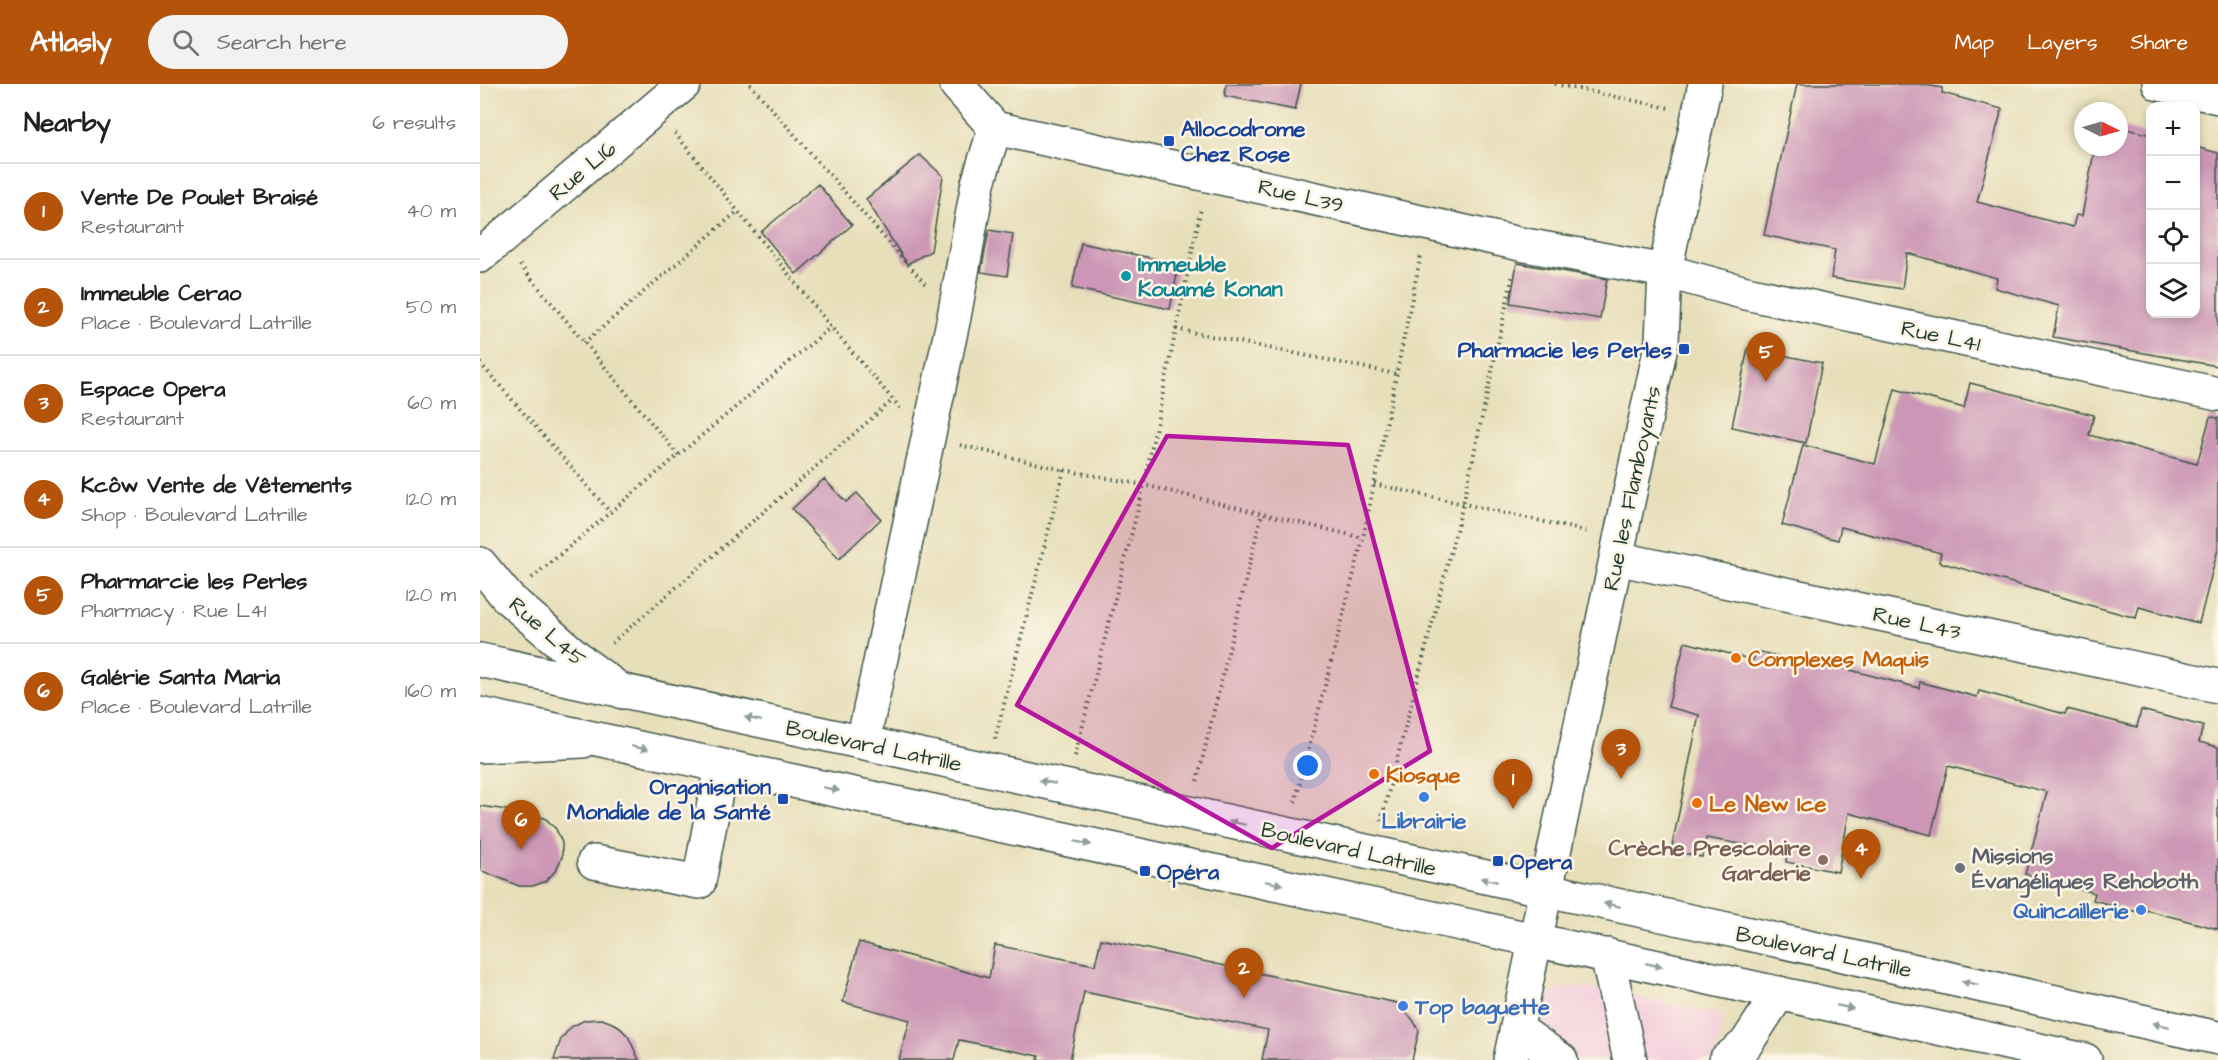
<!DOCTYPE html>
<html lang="en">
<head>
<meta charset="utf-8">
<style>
  body { margin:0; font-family:"Architects Daughter",sans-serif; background:#f2f2f2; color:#202124 }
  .controls { position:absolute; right:18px; top:18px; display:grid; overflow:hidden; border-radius:12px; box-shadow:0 3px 9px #0003 }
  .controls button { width:54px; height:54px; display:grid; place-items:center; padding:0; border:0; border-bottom:2px solid #e0e0e0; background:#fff; color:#202124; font:30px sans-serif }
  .compass { position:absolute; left:1594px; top:18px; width:54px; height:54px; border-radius:50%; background:#fff; box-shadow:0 3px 9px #0003; rotate:95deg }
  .you { position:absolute; left:828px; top:682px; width:21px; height:21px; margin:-15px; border:4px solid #fff; border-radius:50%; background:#1a73e8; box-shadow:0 0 0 9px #1a73e833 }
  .badge { display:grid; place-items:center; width:39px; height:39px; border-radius:50%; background:#b45309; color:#fff; font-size:20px; font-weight:700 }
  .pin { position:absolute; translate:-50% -50px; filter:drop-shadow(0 2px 3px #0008) }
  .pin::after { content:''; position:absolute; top:32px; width:21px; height:18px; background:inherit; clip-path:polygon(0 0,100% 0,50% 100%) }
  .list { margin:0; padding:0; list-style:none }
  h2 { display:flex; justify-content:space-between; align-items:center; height:78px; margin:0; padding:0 24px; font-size:26px }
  h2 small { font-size:20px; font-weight:400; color:#757577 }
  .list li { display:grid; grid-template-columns:39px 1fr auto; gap:18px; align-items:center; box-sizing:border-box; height:96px; padding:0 24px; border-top:2px solid #e0e0e0 }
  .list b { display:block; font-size:22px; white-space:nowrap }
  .list p { margin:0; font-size:20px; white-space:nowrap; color:#757577 }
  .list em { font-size:20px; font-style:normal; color:#757577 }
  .icon { flex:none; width:33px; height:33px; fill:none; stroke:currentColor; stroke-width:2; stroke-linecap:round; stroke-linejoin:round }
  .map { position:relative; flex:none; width:1738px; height:976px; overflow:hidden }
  header { display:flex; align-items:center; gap:36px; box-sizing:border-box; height:84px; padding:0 30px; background:#b45309; color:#fff }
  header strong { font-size:28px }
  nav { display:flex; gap:33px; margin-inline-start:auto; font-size:21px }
  .search { width:420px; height:54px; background:#f2f2f2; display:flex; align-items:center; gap:15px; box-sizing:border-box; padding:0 21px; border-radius:33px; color:#757577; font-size:22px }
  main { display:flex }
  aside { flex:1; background:#fff }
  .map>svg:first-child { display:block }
</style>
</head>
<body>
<header>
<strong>Atlasly</strong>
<div class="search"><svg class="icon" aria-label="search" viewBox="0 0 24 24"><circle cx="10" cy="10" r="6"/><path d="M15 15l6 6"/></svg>Search here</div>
<nav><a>Map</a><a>Layers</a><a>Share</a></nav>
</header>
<main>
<aside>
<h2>Nearby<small>6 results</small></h2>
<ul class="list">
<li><span class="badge">1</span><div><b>Vente De Poulet Braisé</b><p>Restaurant</p></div><em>40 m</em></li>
<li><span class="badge">2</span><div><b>Immeuble Cerao</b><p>Place · Boulevard Latrille</p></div><em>50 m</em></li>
<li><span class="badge">3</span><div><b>Espace Opera</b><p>Restaurant</p></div><em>60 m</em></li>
<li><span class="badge">4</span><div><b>Kcôw Vente de Vêtements</b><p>Shop · Boulevard Latrille</p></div><em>120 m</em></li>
<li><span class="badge">5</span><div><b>Pharmarcie les Perles</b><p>Pharmacy · Rue L41</p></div><em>120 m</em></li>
<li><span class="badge">6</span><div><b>Galérie Santa Maria</b><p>Place · Boulevard Latrille</p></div><em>160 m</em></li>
</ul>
</aside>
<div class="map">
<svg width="1738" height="976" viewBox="0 0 1738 976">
  <rect width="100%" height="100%" fill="#fcf5e5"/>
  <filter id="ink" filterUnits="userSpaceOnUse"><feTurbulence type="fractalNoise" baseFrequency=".0167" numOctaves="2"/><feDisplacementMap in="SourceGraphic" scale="12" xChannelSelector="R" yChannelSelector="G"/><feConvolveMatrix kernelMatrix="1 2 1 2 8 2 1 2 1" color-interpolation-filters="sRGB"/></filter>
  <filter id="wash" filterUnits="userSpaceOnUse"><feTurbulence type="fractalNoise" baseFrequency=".008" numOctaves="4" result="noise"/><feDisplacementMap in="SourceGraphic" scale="24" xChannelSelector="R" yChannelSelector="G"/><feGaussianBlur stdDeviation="1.35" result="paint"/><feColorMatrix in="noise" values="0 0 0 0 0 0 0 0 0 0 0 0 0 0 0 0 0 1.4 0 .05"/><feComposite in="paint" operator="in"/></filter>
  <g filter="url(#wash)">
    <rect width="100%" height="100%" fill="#e7dfba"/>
    <path fill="#f4cfdd" d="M 1083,902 L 1109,903 L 1244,931 L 1235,976 L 1050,976 L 1063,915 Z"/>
    <g id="blocks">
      <path fill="#cc97b6" d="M 746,0 L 821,0 L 815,26 L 745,12 Z
        M 1317,0 L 1440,0 L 1462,4 L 1462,9 L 1522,25 L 1497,118 L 1593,143 L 1596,131 L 1602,132 L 1615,63 L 1639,63 L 1639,43 L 1671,51 L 1671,230 L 1716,230 L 1716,63 L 1738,69 L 1738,282 L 1573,253 L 1579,222 L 1515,204 L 1517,194 L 1427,169 L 1422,205 L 1351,194 L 1355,166 L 1284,151 Z
        M 440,71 L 463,92 L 451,167 L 427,180 L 386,115 Z
        M 338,100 L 372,141 L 316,190 L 281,148 Z
        M 509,146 L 533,150 L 527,192 L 501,188 Z
        M 601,159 L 699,180 L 690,225 L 592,204 Z
        M 1037,179 L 1127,195 L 1120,235 L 1030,219 Z
        M 1268,264 L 1342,279 L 1326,359 L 1252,343 Z
        M 1490,299 L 1614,331 L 1609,351 L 1717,380 L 1730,333 L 1738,334 L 1738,465 L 1719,539 L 1659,523 L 1656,534 L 1609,521 L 1459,478 L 1461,469 L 1361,443 L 1358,456 L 1302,441 L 1323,361 L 1395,380 L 1415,305 L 1484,324 Z
        M 344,395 L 366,418 L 377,409 L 401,435 L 359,475 L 312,425 Z
        M 1205,558 L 1273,576 L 1276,567 L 1354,586 L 1355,582 L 1439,604 L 1440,598 L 1497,613 L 1499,607 L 1585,630 L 1587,625 L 1657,643 L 1661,626 L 1723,642 L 1719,658 L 1738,663 L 1738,845 L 1666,826 L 1665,830 L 1613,816 L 1615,809 L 1545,790 L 1567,708 L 1468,682 L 1451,751 L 1369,729 L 1358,788 L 1306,778 L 1307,768 L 1226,754 L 1222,773 L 1191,767 L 1219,631 L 1188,623 Z
        M 0,722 L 53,730 L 66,735 L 76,745 L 82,759 L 82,773 L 76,786 L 66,797 L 53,802 L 39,802 L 0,786 Z
        M 621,855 L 917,919 L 933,936 L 939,947 L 932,976 L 782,976 L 788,946 L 604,908 L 590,976 L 558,976 L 559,972 L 479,956 L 474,976 L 419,976 L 430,936 L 363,918 L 379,858 L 509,894 L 515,861 L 615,881 Z
        M 122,935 L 137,941 L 148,952 L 159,976 L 74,976 L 81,955 L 91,943 L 105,936 Z"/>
    </g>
  </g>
  <g filter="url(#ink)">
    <use href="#blocks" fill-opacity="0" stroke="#3d5548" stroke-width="1.5"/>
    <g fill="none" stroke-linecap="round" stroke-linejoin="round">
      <defs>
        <path id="minor" d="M 476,0 L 515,44 L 1040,160 L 1185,187 L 1266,209 L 1738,310
          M 1679,0 L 1738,13
          M 0,172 L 204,0
          M 1136,474 L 1738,602
          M 0,480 L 28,514 L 106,581 L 143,608
          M 383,658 L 474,233 L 498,99 L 515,44
          M 0,662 L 103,657
          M 114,778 L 219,798 L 241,682
          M 1127,871 L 1150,976
          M 1037,945 L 1081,976
          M 1030,976 L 1182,257 L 1185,187 L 1225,0
          M 1246,976 L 1266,960 L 1299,909"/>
        <path id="major" d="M 0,576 L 1210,837 L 1738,954
          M 0,630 L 981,840 L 1605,976"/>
      </defs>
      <use href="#minor" stroke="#3d5548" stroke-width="36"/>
      <use href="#major" stroke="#3d5548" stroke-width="36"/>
      <path stroke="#3d5548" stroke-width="4" stroke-dasharray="1.5 4.5" stroke-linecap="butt" d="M 270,0 L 446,201
        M 1075,0 L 1189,24
        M 195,49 L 351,243 L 420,324
        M 40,181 L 198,371
        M 696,245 L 916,290
        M 104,259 L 258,127
        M 0,279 L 130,428
        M 480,361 L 584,386 L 664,401 L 883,454
        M 894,400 L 1110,448
        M 52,494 L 351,243
        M 132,559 L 413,316
        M 515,655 L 584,386
        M 595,672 L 664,401 L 721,124
        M 717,697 L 782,429
        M 815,718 L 883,454 L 941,170
        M 901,737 L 983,420 L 1033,190"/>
      <use href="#minor" stroke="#fff" stroke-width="33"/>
      <use href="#major" stroke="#fff" stroke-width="33"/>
    </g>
    <defs><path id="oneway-solid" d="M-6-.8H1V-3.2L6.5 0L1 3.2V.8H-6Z" transform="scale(1.5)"/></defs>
    <g fill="#8f9e9a">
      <use href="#oneway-solid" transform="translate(273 635) rotate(-168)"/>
      <use href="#oneway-solid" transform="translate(160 664) rotate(12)"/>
      <use href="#oneway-solid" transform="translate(567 698) rotate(-168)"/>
      <use href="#oneway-solid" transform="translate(351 705) rotate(12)"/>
      <use href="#oneway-solid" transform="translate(757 739) rotate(-168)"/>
      <use href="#oneway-solid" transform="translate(603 759) rotate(12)"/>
      <use href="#oneway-solid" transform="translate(1009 796) rotate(-168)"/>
      <use href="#oneway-solid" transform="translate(794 799) rotate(12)"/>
      <use href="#oneway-solid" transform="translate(1132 821) rotate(-168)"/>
      <use href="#oneway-solid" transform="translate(1174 881) rotate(12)"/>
      <use href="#oneway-solid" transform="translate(1490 899) rotate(-168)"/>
      <use href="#oneway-solid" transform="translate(1365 923) rotate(12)"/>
      <use href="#oneway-solid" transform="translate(1681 941) rotate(-168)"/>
    </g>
  </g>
  <path fill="#b5179e" fill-opacity="0.2" stroke="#b5179e" stroke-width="4.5" stroke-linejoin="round" d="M 687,352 L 868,361 L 950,667 L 792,764 L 537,621 Z"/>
  <g fill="#1a4fb4" stroke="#fcf5e5" stroke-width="2">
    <rect x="683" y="51" width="12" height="12" rx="3"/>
    <rect x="1198" y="259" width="12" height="12" rx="3"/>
    <rect x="297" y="709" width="12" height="12" rx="3"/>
    <rect x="1012" y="771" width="12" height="12" rx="3"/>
    <rect x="659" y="781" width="12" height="12" rx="3"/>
  </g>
  <circle fill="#0f9aa8" stroke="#fcf5e5" stroke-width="2" cx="646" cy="192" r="6"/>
  <g fill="#e8710a" stroke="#fcf5e5" stroke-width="2">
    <circle cx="1256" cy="574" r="6"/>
    <circle cx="894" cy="690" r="6"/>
    <circle cx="1217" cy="719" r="6"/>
  </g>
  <g fill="#3f7fe0" stroke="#fcf5e5" stroke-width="2">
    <circle cx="944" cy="713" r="6"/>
    <circle cx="1661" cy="826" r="6"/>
    <circle cx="923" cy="922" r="6"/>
  </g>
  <circle fill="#8d6e63" stroke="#fcf5e5" stroke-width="2" cx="1343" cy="776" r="6"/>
  <circle fill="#6b7280" stroke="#fcf5e5" stroke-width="2" cx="1480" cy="784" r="6"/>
  <g text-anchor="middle" stroke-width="5" stroke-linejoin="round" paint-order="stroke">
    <g font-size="22" font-weight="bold" fill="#164399" stroke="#fcf5e5" text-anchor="start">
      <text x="701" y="52">Allocodrome<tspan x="701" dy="25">Chez Rose</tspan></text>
      <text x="1192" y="273" text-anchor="end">Pharmacie les Perles</text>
      <text x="291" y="710" text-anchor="end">Organisation<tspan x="291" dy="25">Mondiale de la Santé</tspan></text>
      <text x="1030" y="785">Opera</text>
      <text x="677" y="795">Opéra</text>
    </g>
    <g font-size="22" fill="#1f3d34" stroke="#fcf5e5">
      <text transform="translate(102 86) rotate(-40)" y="8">Rue L16</text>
      <text transform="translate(821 111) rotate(13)" y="8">Rue L39</text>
      <text transform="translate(1461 251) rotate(12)" y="8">Rue L41</text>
      <text transform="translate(1151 404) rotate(-78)" y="8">Rue les Flamboyants</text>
      <text transform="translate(1437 538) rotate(12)" y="8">Rue L43</text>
      <text transform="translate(68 547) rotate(41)" y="8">Rue L45</text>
      <text transform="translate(394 661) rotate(12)" y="8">Boulevard Latrille</text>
      <text transform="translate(869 764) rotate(13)" y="8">Boulevard Latrille</text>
      <text transform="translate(1344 867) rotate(12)" y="8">Boulevard Latrille</text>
    </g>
    <g font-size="22" font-weight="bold" fill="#0d838f" stroke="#fcf5e5" text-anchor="start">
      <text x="658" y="187">Immeuble<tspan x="658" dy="25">Kouamé Konan</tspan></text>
    </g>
    <g font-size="22" font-weight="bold" fill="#c56008" stroke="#fcf5e5" text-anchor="start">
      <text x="1268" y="582">Complexes Maquis</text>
      <text x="906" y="698">Kiosque</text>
      <text x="1229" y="727">Le New Ice</text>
    </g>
    <g font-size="22" font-weight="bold" fill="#366cbe" stroke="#fcf5e5">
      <text x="944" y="744">Librairie</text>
      <text x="1649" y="834" text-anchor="end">Quincaillerie</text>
      <text x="935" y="930" text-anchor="start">Top baguette</text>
    </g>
    <g font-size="22" font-weight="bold" fill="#785e54" stroke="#fcf5e5" text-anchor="end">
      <text x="1331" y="771">Crèche Prescolaire<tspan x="1331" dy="25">Garderie</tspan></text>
    </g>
    <g font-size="22" font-weight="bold" fill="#5b616d" stroke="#fcf5e5" text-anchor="start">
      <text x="1492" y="779">Missions<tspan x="1492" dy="25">Évangéliques Rehoboth</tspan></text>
    </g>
  </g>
</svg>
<div class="controls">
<button>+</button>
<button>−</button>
<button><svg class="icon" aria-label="locate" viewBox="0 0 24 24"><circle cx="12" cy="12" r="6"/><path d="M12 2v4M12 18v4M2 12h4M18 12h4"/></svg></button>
<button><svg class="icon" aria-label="layers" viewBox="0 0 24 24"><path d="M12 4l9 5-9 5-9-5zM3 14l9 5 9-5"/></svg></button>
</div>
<svg class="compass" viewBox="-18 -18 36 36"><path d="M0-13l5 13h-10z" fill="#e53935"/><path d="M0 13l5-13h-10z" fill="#757577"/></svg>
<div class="you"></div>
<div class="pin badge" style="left:1033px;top:725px">1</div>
<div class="pin badge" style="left:764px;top:914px">2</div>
<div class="pin badge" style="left:1141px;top:695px">3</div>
<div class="pin badge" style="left:1381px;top:795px">4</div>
<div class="pin badge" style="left:1286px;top:298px">5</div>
<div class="pin badge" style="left:41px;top:766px">6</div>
</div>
</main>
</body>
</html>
